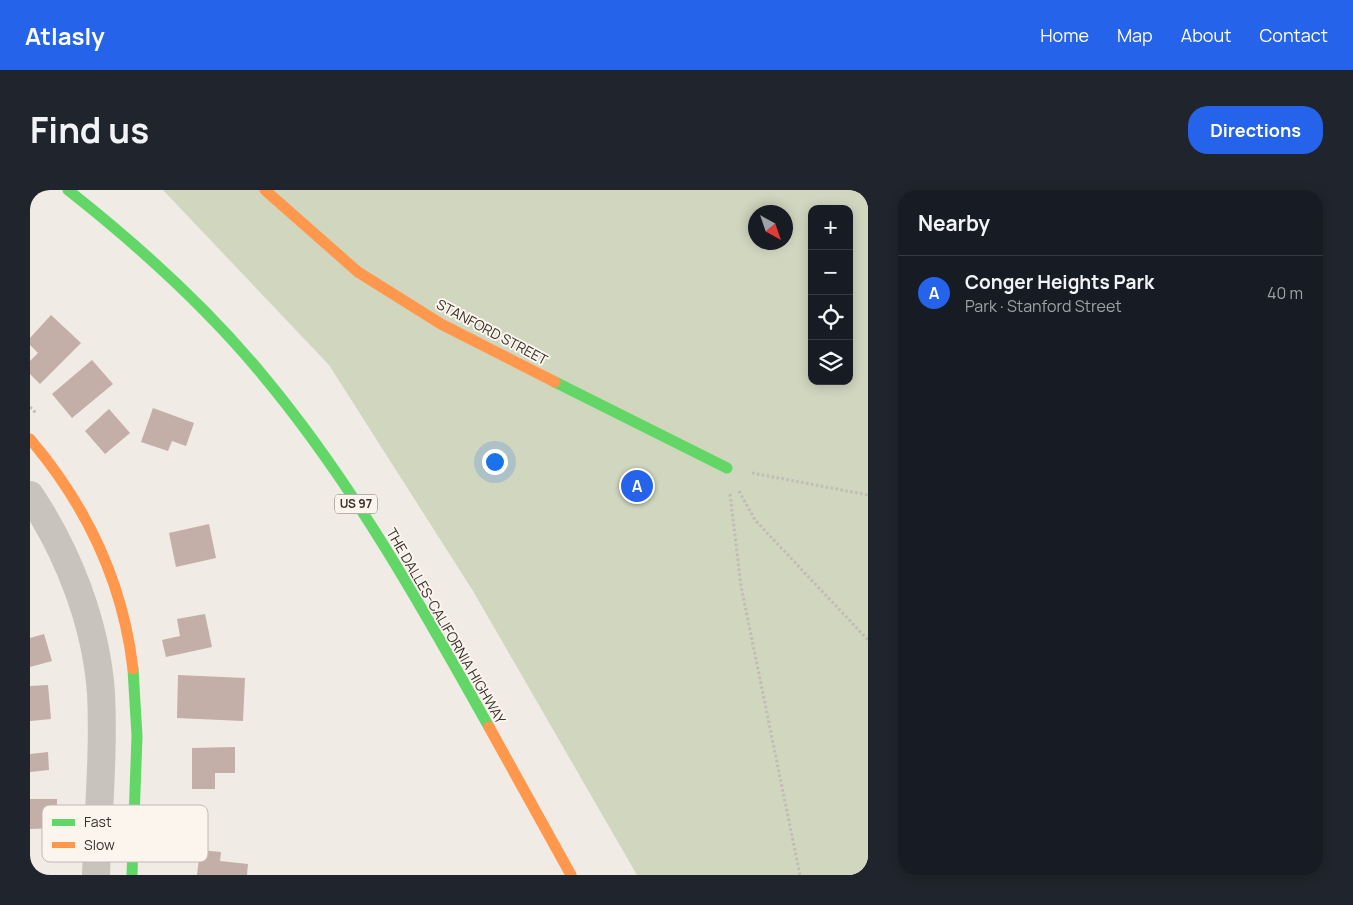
<!DOCTYPE html>
<html lang="en">
<head>
<meta charset="utf-8">
<style>
  body { margin:0; font-family:Manrope,sans-serif; background:#20242c; color:#f1f3f6 }
  .controls { position:absolute; right:15px; top:15px; display:grid; overflow:hidden; border-radius:10px; box-shadow:0 2px 12px #0003 }
  .controls button { width:45px; height:45px; display:grid; place-items:center; padding:0; border:0; border-bottom:1px solid #363941; background:#171b24; color:#f1f3f6; font:25px sans-serif }
  .compass { position:absolute; left:718px; top:15px; width:45px; height:45px; border-radius:50%; background:#171b24; box-shadow:0 2px 12px #0003; rotate:140deg }
  .you { position:absolute; left:464px; top:271px; width:18px; height:18px; margin:-12px; border:4px solid #fff; border-radius:50%; background:#1a73e8; box-shadow:0 0 0 8px #1a73e833 }
  .badge { display:grid; place-items:center; width:32px; height:32px; border-radius:50%; background:#2563eb; color:#fff; font-size:16px; font-weight:700 }
  .pin { position:absolute; translate:-50% -50%; border:2px solid #fff; box-shadow:0 1px 5px #0006 }
  .list { margin:0; padding:0; list-style:none }
  h2 { display:flex; justify-content:space-between; align-items:center; height:65px; margin:0; padding:0 20px; font-size:21px }
  h2 small { font-size:16px; font-weight:400; color:#9ea1a6 }
  .list li { display:grid; grid-template-columns:32px 1fr auto; gap:15px; align-items:center; box-sizing:border-box; height:75px; padding:0 20px; border-top:1px solid #363941 }
  .list b { display:block; font-size:19px; white-space:nowrap }
  .list p { margin:0; font-size:16px; white-space:nowrap; color:#9ea1a6 }
  .list em { font-size:16px; font-style:normal; color:#9ea1a6 }
  .icon { flex:none; width:28px; height:28px; fill:none; stroke:currentColor; stroke-width:2; stroke-linecap:round; stroke-linejoin:round }
  .map { position:relative; flex:none; width:838px; height:685px; overflow:hidden; border-radius:20px }
  header { display:flex; align-items:center; gap:30px; box-sizing:border-box; height:70px; padding:0 25px; background:#2563eb; color:#fff }
  header strong { font-size:24px }
  nav { display:flex; gap:28px; margin-inline-start:auto; font-size:18px }
  .intro { display:flex; align-items:center; justify-content:space-between; box-sizing:border-box; height:120px; padding:0 30px }
  h1 { margin:0; font-size:35px }
  .button { padding:12px 22px; border-radius:20px; background:#2563eb; color:#fff; font-size:18px; font-weight:700 }
  main { display:flex; gap:30px; padding:0 30px }
  aside { flex:1; background:#171b24; border-radius:20px; box-shadow:0 2px 12px #0003 }
  .map>svg:first-child { display:block }
</style>
</head>
<body>
<header>
<strong>Atlasly</strong>
<nav><a>Home</a><a>Map</a><a>About</a><a>Contact</a></nav>
</header>
<div class="intro"><h1>Find us</h1><a class="button">Directions</a></div>
<main>
<div class="map">
<svg width="838" height="685" viewBox="0 0 838 685">
  <rect width="100%" height="100%" fill="#f0ebe5"/>
  <path fill="#d1d6bf" fill-rule="evenodd" d="M 133,0 L 838,0 L 838,685 L 607,685 L 443,401 L 299,175 ZM 782,19 L 819,19 L 819,191 L 782,191 ZM 726,22 L 756,22 L 756,52 L 726,52 Z"/>
  <path fill="#c3afa7" d="M 21,125 L 51,153 L 10,194 L 0,184 L 0,171 L 8,163 L 0,155 L 0,148 Z
    M 62,170 L 83,194 L 42,228 L 22,204 Z
    M 123,218 L 164,233 L 156,256 L 142,251 L 138,261 L 111,252 Z
    M 79,219 L 100,243 L 75,264 L 55,241 Z
    M 179,334 L 186,368 L 146,377 L 139,343 Z
    M 175,424 L 182,457 L 136,467 L 132,450 L 150,446 L 147,429 Z
    M 14,444 L 22,471 L 0,477 L 0,448 Z
    M 148,485 L 215,488 L 213,531 L 147,528 Z
    M 18,495 L 21,529 L 0,531 L 0,496 Z
    M 205,557 L 205,583 L 185,583 L 185,599 L 162,599 L 162,558 Z
    M 18,562 L 19,580 L 0,582 L 0,564 Z
    M 0,609 L 27,609 L 27,638 L 0,639 Z
    M 170,660 L 191,662 L 190,671 L 218,674 L 217,685 L 167,685 Z"/>
  <g fill="none" stroke-linecap="round" stroke-linejoin="round">
    <path stroke="#c2bbb6" stroke-width="3" stroke-dasharray="2.5 2.5" stroke-linecap="butt" d="M 0,217 L 7,224
      M 722,283 L 838,305
      M 709,301 L 725,330 L 838,450
      M 700,304 L 711,396 L 770,685"/>
    <path stroke="#c9c3be" stroke-width="28" d="M 0,305 C 38,362 66,433 71,503 C 74,563 68,625 66,685"/>
    <path stroke="#63d668" stroke-width="11" d="M 38,0 C 109,56 177,117 235,188 C 323,294 392,417 459,537
      M 525,192 L 697,278
      M 102,685 L 107,546 L 103,479"/>
    <path stroke="#ff974d" stroke-width="11" d="M 235,0 L 328,82 L 411,134 L 525,192
      M 0,249 C 56,315 93,393 103,479
      M 459,537 L 541,685"/>
  </g>
  <g text-anchor="middle" stroke-width="4" stroke-linejoin="round" paint-order="stroke">
    <rect fill="#fbf5ee" stroke="#756b66" stroke-width="1" x="305" y="304.5" width="42" height="19" rx="4"/>
    <g font-size="12" font-weight="bold" fill="#3b302b">
      <text x="326" y="318">US 97</text>
    </g>
    <g font-size="14" fill="#3b302b" stroke="#fbf5ee">
      <text transform="translate(462 142) rotate(28)" y="5">STANFORD STREET</text>
      <text transform="translate(416 436) rotate(60)" y="5">THE DALLES-CALIFORNIA HIGHWAY</text>
    </g>
  </g>
  <rect x="12" y="615" width="166" height="57" rx="8" fill="#fbf5ee" stroke="#c1bab4" stroke-width="1"/>
  <rect x="22" y="629" width="23" height="7" fill="#63d668"/>
  <rect x="22" y="652" width="23" height="6" fill="#ff974d"/>
  <g font-size="14" fill="#3b302b">
    <text x="54" y="637">Fast</text>
    <text x="54" y="660">Slow</text>
  </g>
</svg>
<div class="controls">
<button>+</button>
<button>−</button>
<button><svg class="icon" aria-label="locate" viewBox="0 0 24 24"><circle cx="12" cy="12" r="6"/><path d="M12 2v4M12 18v4M2 12h4M18 12h4"/></svg></button>
<button><svg class="icon" aria-label="layers" viewBox="0 0 24 24"><path d="M12 4l9 5-9 5-9-5zM3 14l9 5 9-5"/></svg></button>
</div>
<svg class="compass" viewBox="-18 -18 36 36"><path d="M0-13l5 13h-10z" fill="#e53935"/><path d="M0 13l5-13h-10z" fill="#9ea1a6"/></svg>
<div class="you"></div>
<div class="pin badge" style="left:607px;top:296px">A</div>
</div>
<aside>
<h2>Nearby<small></small></h2>
<ul class="list">
<li><span class="badge">A</span><div><b>Conger Heights Park</b><p>Park · Stanford Street</p></div><em>40 m</em></li>
</ul>
</aside>
</main>
</body>
</html>
